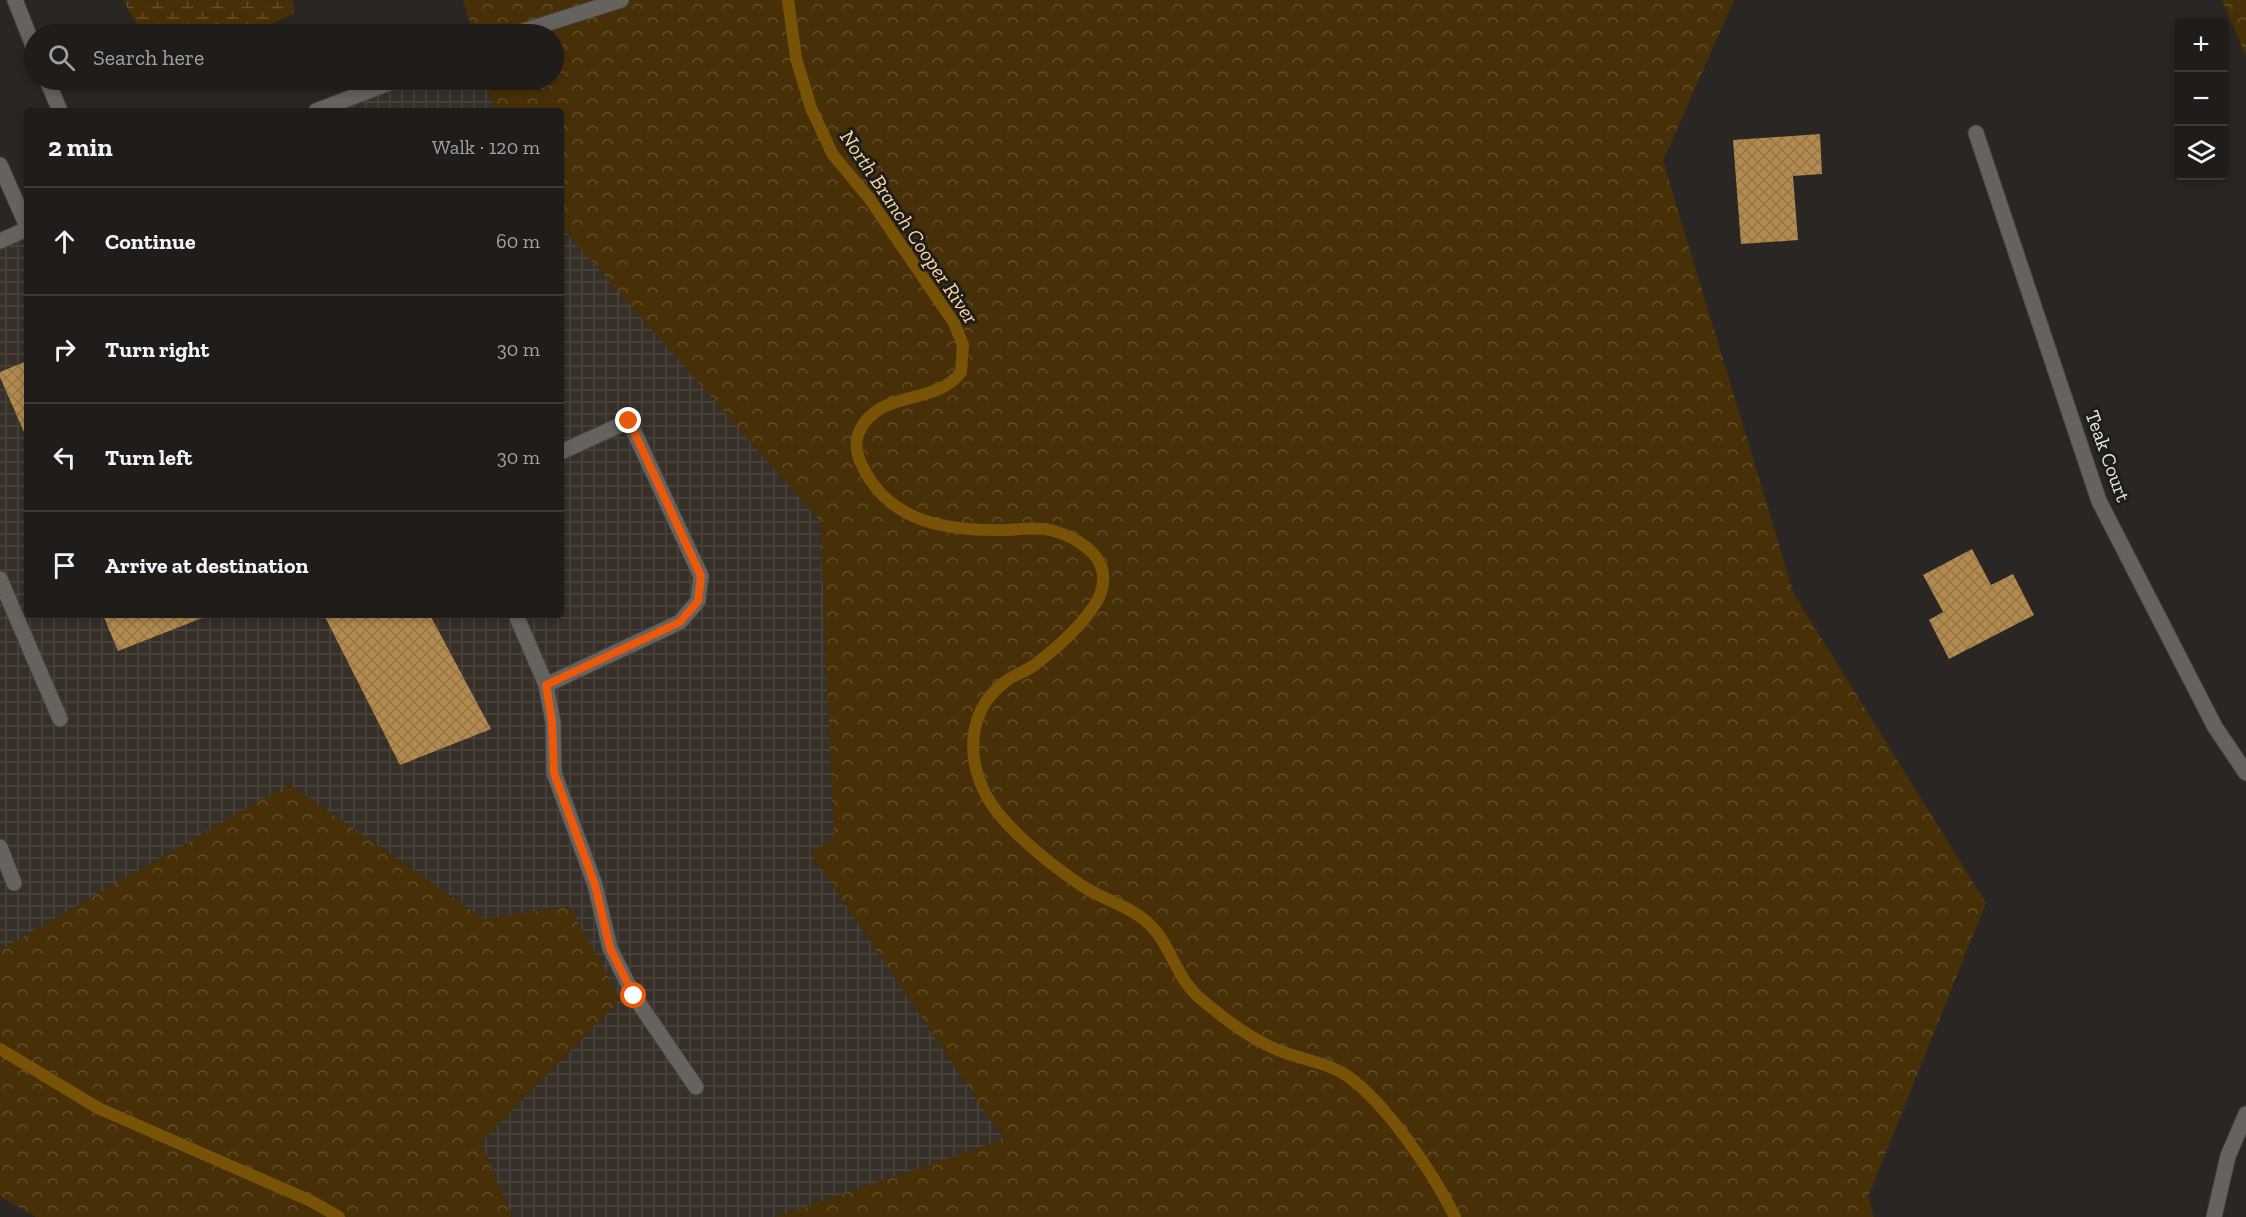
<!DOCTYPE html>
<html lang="en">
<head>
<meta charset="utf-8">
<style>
  body { margin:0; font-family:"Zilla Slab",serif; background:#2c2927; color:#f1f3f6 }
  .controls { position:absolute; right:18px; top:18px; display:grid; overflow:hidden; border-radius:6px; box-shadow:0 3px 9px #0003 }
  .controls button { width:54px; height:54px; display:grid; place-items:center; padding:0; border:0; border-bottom:2px solid #3c3a39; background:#1f1c1a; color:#f1f3f6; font:30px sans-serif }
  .stop { position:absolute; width:18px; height:18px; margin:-14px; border:4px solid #ea580c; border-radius:50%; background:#fff }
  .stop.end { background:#ea580c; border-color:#fff; box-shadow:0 2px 6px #0008 }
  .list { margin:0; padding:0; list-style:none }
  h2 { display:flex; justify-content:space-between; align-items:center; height:78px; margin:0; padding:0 24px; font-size:26px }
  h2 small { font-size:20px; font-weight:400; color:#a1a1a2 }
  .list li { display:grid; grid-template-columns:39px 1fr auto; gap:18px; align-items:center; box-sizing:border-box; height:108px; padding:0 24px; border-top:2px solid #3c3a39 }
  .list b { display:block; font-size:22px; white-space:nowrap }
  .list em { font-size:20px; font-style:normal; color:#a1a1a2 }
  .icon { flex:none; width:33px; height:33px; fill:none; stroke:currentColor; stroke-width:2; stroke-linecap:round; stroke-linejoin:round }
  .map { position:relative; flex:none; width:2246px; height:1217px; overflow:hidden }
  .search { position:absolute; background:#1f1c1a; box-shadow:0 3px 9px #0003; left:24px; top:24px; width:540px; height:66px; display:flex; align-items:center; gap:15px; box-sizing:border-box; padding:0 21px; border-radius:33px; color:#a1a1a2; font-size:22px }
  .panel { position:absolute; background:#1f1c1a; box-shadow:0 3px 9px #0003; left:24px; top:108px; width:540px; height:510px; border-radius:6px }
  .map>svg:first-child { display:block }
</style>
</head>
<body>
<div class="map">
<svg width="2246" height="1217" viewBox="0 0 2246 1217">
  <defs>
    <pattern id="industrial-grid" width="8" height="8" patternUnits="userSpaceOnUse" patternTransform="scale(1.5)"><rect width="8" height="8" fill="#363028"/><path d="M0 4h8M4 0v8" fill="none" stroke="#49443d"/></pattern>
    <pattern id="forest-crowns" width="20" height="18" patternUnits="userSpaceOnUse" patternTransform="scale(1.5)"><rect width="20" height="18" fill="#473007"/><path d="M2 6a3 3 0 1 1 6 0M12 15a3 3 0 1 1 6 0" fill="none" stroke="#624e2b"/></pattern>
    <pattern id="wetland-marsh" width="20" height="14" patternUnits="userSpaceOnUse" patternTransform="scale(1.5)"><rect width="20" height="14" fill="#473007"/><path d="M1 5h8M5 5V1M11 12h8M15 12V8" fill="none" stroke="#624e2b"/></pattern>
    <pattern id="building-cross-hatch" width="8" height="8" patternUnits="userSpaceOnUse" patternTransform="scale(1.5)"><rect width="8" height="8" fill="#b58b4d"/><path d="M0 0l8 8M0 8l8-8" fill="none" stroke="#93764a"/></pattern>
  </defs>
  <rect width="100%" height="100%" fill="#292623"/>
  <path fill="url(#industrial-grid)" d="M 419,80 L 486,80 L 495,111 L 339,111 Z
    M 561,226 L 820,521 L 834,838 L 810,852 L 1004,1140 L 775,1217 L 512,1217 L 481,1142 L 620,999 L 569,906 L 484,919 L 289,784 L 0,950 L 0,245 L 27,234 L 27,615 L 561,615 Z"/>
  <path fill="url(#forest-crowns)" d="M 463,0 L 1734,0 L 1663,161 L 1794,594 L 1986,903 L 1868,1197 L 1874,1217 L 775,1217 L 1004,1139 L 810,852 L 834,838 L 820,521 L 561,226 L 561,111 L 495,111 L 486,80 L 554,80 L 554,34 L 473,34 Z
    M 2222,0 L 2246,0 L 2246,56 Z
    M 289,784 L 484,919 L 569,906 L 621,999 L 481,1142 L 512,1217 L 36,1217 L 0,1196 L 0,950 Z"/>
  <path fill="url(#wetland-marsh)" d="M 123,0 L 293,0 L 295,12 L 254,34 L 142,34 Z"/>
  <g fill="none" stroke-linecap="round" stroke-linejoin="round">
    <path stroke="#785207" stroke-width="12" d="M 788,0 L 796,58 L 811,108 L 833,155 L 869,198 L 954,323 L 963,345 L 961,372 C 935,407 879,388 859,432 C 853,446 858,459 865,471 C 892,523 950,531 1002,530 C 1017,530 1036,526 1050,530 C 1068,534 1093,547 1100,564 C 1106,576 1103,591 1096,603 C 1080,628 1057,648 1033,666 C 1026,671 1017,674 1009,679 C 968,707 965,754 986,795 C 1002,826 1052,866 1081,885 C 1101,899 1128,905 1147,922 C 1171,943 1176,980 1202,1000 C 1226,1020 1253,1041 1283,1052 C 1301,1059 1323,1062 1341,1072 C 1382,1096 1434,1174 1455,1217
      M 0,1049 L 98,1108 L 311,1201 L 339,1217"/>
  </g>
  <path fill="url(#building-cross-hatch)" d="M 1820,134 L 1822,174 L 1793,176 L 1798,240 L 1741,244 L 1733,140 Z
    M 27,361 L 27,439 L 0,377 L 0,372 Z
    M 1972,549 L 1991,585 L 2013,574 L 2034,615 L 1949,659 L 1929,620 L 1943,612 L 1923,575 Z
    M 103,615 L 210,615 L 118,651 Z
    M 324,615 L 430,615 L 491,729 L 400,765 Z"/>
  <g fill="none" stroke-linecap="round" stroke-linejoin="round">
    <defs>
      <path id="lane" d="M 0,579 L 60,719
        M 516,615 L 546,685 L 553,722 L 554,773 L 595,885 L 610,948 L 634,996 L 696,1087
        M 546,685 L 680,622 L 698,601 L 701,576 L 629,421 L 561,452"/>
      <path id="street" d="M 15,0 L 34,48
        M 47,80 L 60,111
        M 1976,133 L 2099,501 L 2215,727 L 2246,773
        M 0,165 L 27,226
        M 0,847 L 14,883
        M 2214,1217 L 2228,1156 L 2246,1114"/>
      <path id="secondary" d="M 514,34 L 621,0
        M 316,111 L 397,80
        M 0,241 L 27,229"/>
    </defs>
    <use href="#lane" stroke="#454240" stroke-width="17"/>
    <use href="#street" stroke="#454240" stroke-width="17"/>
    <use href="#secondary" stroke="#454240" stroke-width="17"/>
    <use href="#lane" stroke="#66635f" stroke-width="15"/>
    <use href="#street" stroke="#66635f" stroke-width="15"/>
    <use href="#secondary" stroke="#66635f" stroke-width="15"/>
  </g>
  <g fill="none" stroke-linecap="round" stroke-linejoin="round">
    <path stroke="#ea580c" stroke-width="8" d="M 629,421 L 701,576 L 698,601 L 680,622 L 546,685 L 552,722 L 554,773 L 595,885 L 610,948 L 634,996"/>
  </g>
  <g text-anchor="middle" stroke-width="6" stroke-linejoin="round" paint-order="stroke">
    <g font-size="20" fill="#e7e5e3" stroke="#1f1d1a">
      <text transform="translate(2108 456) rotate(70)" y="7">Teak Court</text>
    </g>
    <g font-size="21" font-style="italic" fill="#fcd9a7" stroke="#1f1d1a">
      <text transform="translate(909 227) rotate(56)" y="7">North Branch Cooper River</text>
    </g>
  </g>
</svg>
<div class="controls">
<button>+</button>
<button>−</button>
<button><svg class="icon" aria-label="layers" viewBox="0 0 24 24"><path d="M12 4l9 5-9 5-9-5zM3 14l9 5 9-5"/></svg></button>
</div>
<div class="stop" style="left:634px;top:996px"></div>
<div class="stop end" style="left:629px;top:421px"></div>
<div class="search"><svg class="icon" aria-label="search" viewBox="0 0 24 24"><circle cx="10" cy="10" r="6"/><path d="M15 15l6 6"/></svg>Search here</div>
<section class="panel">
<h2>2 min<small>Walk · 120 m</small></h2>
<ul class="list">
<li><svg class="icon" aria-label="ahead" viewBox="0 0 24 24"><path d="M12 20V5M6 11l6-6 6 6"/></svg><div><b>Continue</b></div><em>60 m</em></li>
<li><svg class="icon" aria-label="right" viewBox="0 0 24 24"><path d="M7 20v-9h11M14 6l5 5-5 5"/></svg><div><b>Turn right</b></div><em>30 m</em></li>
<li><svg class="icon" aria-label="left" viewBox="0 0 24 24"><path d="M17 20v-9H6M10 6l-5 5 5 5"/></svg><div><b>Turn left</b></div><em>30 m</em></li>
<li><svg class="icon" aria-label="arrive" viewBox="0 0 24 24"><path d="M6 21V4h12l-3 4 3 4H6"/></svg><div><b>Arrive at destination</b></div></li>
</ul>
</section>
</div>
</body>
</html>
